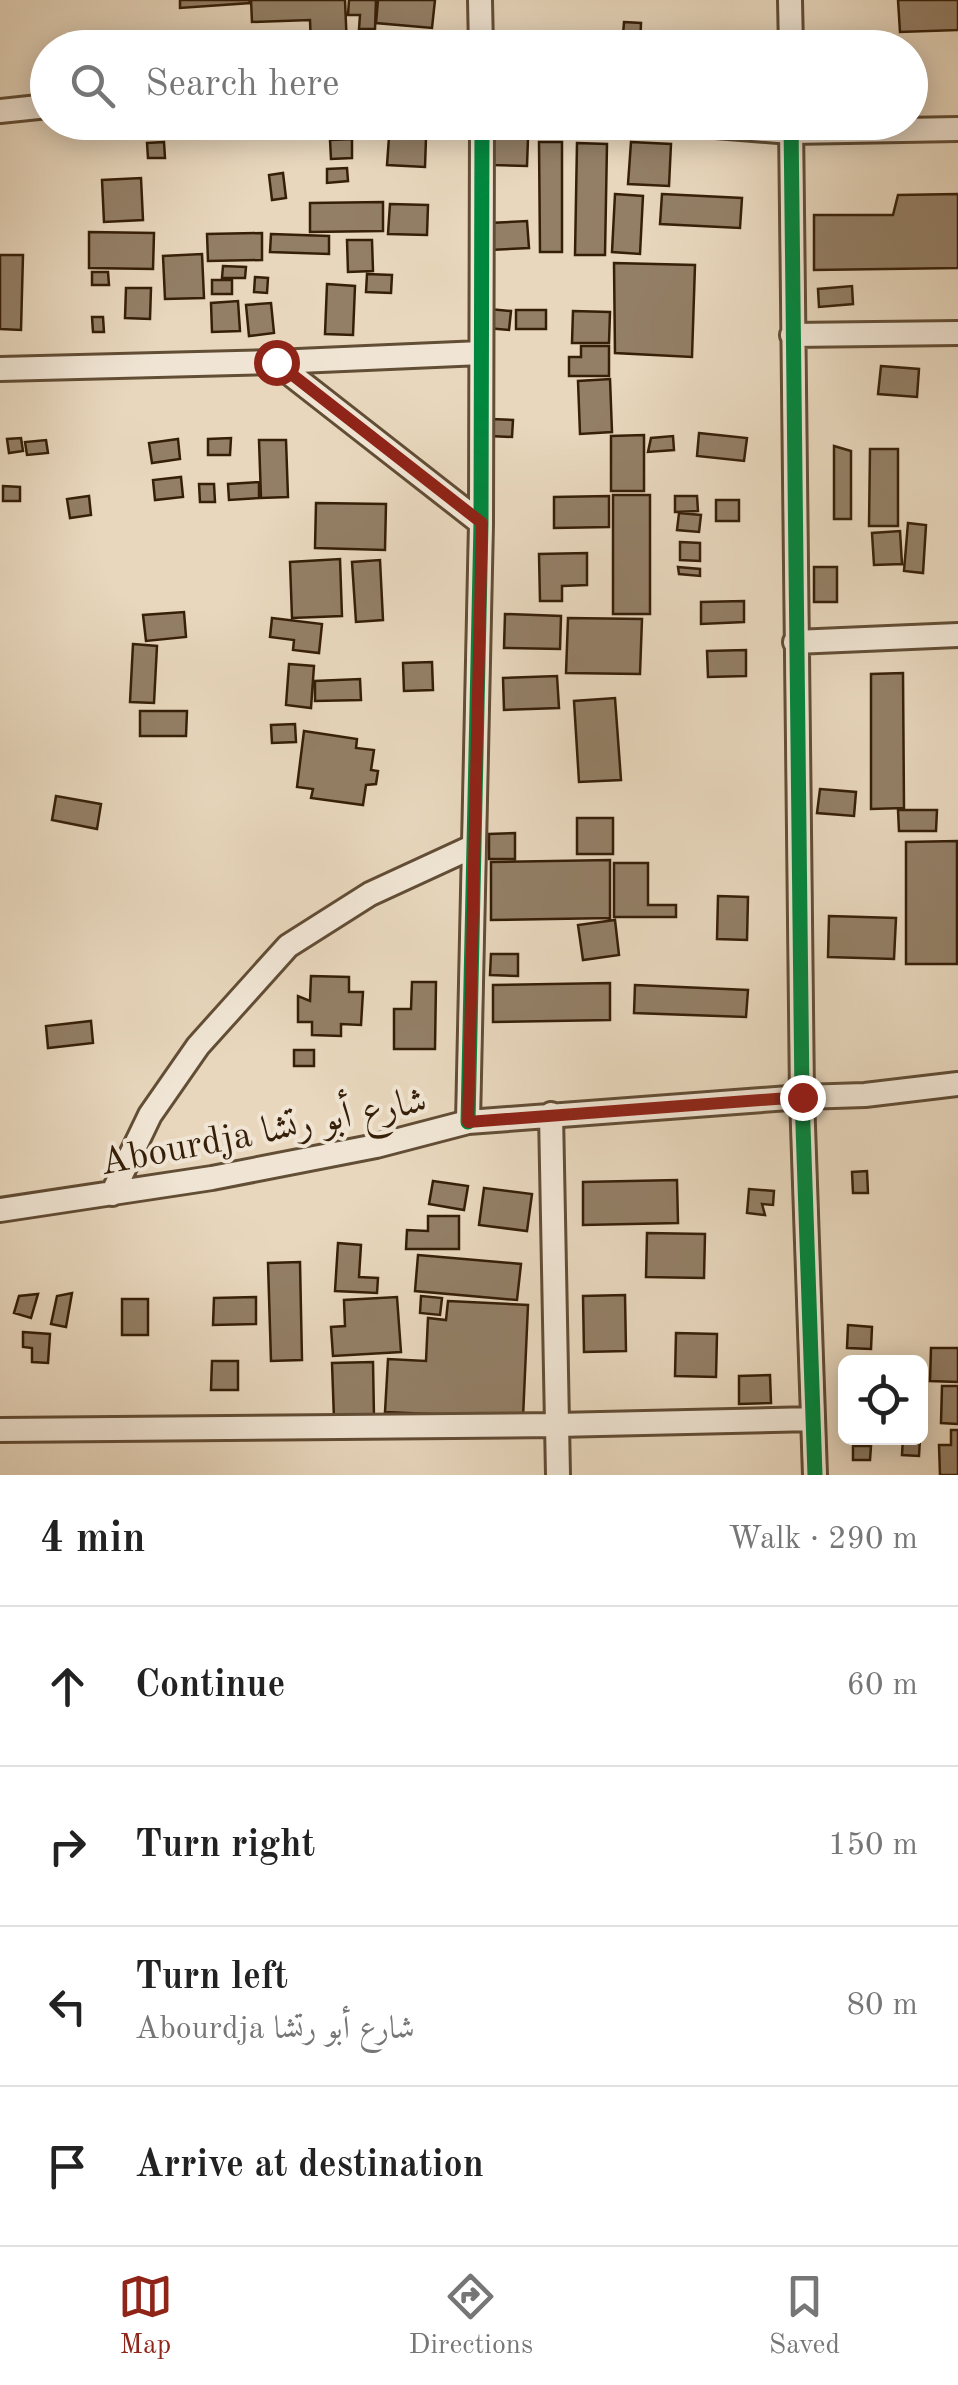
<!DOCTYPE html>
<html lang="en">
<head>
<meta charset="utf-8">
<style>
  body { margin:0; font-family:"Old Standard TT",Amiri,serif; background:#f6f6f6; color:#222 }
  .controls { position:absolute; right:30px; bottom:30px; display:grid; overflow:hidden; border-radius:15px; box-shadow:0 5px 25px #0003 }
  .controls button { width:90px; height:90px; display:grid; place-items:center; padding:0; border:0; border-bottom:2px solid #e0e0e0; background:#fff; color:#222; font:50px sans-serif }
  .stop { position:absolute; width:30px; height:30px; margin:-22px; border:8px solid #8f2418; border-radius:50%; background:#fff }
  .stop.end { background:#8f2418; border-color:#fff; box-shadow:0 2px 10px #0008 }
  .list { margin:0; padding:0; list-style:none }
  h2 { display:flex; justify-content:space-between; align-items:center; height:130px; margin:0; padding:0 40px; font-size:42px }
  h2 small { font-size:32px; font-weight:400; color:#767676 }
  .list li { display:grid; grid-template-columns:65px 1fr auto; gap:30px; align-items:center; box-sizing:border-box; height:160px; padding:0 40px; border-top:2px solid #e0e0e0 }
  .list b { display:block; font-size:38px; white-space:nowrap }
  .list p { margin:0; font-size:32px; white-space:nowrap; color:#767676 }
  .list em { font-size:32px; font-style:normal; color:#767676 }
  .icon { flex:none; width:55px; height:55px; fill:none; stroke:currentColor; stroke-width:2; stroke-linecap:round; stroke-linejoin:round }
  .map { position:relative; flex:none; width:958px; height:1475px; overflow:hidden }
  .search { position:absolute; background:#fff; box-shadow:0 5px 25px #0003; left:30px; right:30px; top:30px; height:110px; display:flex; align-items:center; gap:25px; box-sizing:border-box; padding:0 35px; border-radius:55px; color:#767676; font-size:38px }
  .sheet { height:770px; background:#fff }
  nav { display:flex; justify-content:space-around; align-items:center; box-sizing:border-box; height:140px; border-top:2px solid #e0e0e0; background:#fff; font-size:28px; color:#767676 }
  nav a { display:grid; justify-items:center; gap:5px }
  nav .on { color:#8f2418 }
  .map>svg:first-child { display:block }
</style>
</head>
<body>
<div class="map">
<svg width="958" height="1475" viewBox="0 0 958 1475">
  <rect width="100%" height="100%" fill="#e8d7bd"/>
  <filter id="stains"><feTurbulence type="fractalNoise" baseFrequency=".002" numOctaves="4"/><feColorMatrix values="0 0 0 0 .2 0 0 0 0 .09 0 0 0 0 .02 0 0 0 .5 -.17"/></filter>
  <radialGradient id="worn" r=".72"><stop offset=".6" stop-color="#630" stop-opacity="0"/><stop offset="1" stop-color="#630" stop-opacity=".3"/></radialGradient>
  <path fill="#937f66" stroke="#361f08" stroke-width="2.5" d="M 180,0 L 249,0 L 250,3 L 180,8 Z
    M 251,0 L 345,0 L 347,48 L 311,48 L 310,20 L 252,22 Z
    M 349,0 L 376,0 L 375,29 L 359,29 L 360,15 L 348,15 Z
    M 378,0 L 435,0 L 432,28 L 376,23 Z
    M 898,0 L 958,0 L 958,30 L 900,32 Z
    M 624,22 L 641,23 L 640,48 L 622,48 Z
    M 414,37 L 453,38 L 453,48 L 413,48 Z
    M 389,137 L 426,138 L 425,167 L 387,165 Z
    M 494,137 L 528,138 L 527,166 L 493,165 Z
    M 352,139 L 352,158 L 331,159 L 330,140 Z
    M 164,142 L 165,158 L 148,158 L 147,143 Z
    M 539,142 L 562,142 L 562,252 L 540,252 Z
    M 631,142 L 671,144 L 669,186 L 628,184 Z
    M 577,143 L 607,144 L 605,255 L 575,255 Z
    M 347,168 L 348,181 L 327,183 L 327,169 Z
    M 283,173 L 286,198 L 272,200 L 269,175 Z
    M 141,178 L 143,220 L 104,222 L 102,180 Z
    M 615,194 L 643,196 L 640,254 L 612,252 Z
    M 662,194 L 742,198 L 740,228 L 660,224 Z
    M 958,194 L 958,268 L 814,270 L 814,215 L 893,215 L 898,195 Z
    M 383,202 L 383,231 L 310,232 L 310,203 Z
    M 390,204 L 428,205 L 427,235 L 388,234 Z
    M 527,221 L 529,248 L 490,250 L 489,223 Z
    M 89,232 L 154,233 L 153,269 L 89,268 Z
    M 262,233 L 262,260 L 208,261 L 207,234 Z
    M 271,234 L 329,236 L 329,254 L 270,252 Z
    M 347,240 L 372,240 L 373,271 L 348,272 Z
    M 202,254 L 204,298 L 165,299 L 163,256 Z
    M 0,255 L 23,255 L 21,330 L 0,329 Z
    M 614,263 L 695,265 L 692,357 L 615,353 Z
    M 223,266 L 246,267 L 245,278 L 222,278 Z
    M 92,272 L 108,272 L 109,285 L 92,285 Z
    M 367,274 L 392,275 L 391,293 L 366,292 Z
    M 255,277 L 268,278 L 267,293 L 254,292 Z
    M 212,280 L 232,280 L 232,294 L 212,294 Z
    M 327,284 L 355,286 L 353,335 L 325,334 Z
    M 852,286 L 853,304 L 819,307 L 818,289 Z
    M 126,288 L 151,288 L 150,319 L 125,318 Z
    M 238,301 L 240,331 L 212,332 L 211,303 Z
    M 271,303 L 274,333 L 249,336 L 246,305 Z
    M 489,309 L 511,311 L 509,330 L 487,328 Z
    M 516,310 L 546,310 L 546,329 L 516,329 Z
    M 573,311 L 610,312 L 609,343 L 572,343 Z
    M 92,317 L 103,317 L 104,332 L 93,332 Z
    M 581,346 L 609,346 L 609,376 L 569,376 L 569,357 L 581,357 Z
    M 881,366 L 919,369 L 917,397 L 878,394 Z
    M 610,379 L 612,432 L 580,434 L 578,381 Z
    M 491,419 L 513,420 L 512,437 L 490,436 Z
    M 699,433 L 747,438 L 744,461 L 697,456 Z
    M 644,435 L 644,491 L 611,491 L 611,436 Z
    M 673,436 L 674,450 L 648,452 L 651,438 Z
    M 21,438 L 23,451 L 9,453 L 7,439 Z
    M 231,438 L 230,455 L 208,455 L 208,439 Z
    M 178,439 L 180,459 L 152,463 L 149,443 Z
    M 46,440 L 48,453 L 27,455 L 25,442 Z
    M 259,440 L 286,440 L 288,497 L 261,498 Z
    M 834,446 L 851,451 L 851,519 L 834,519 Z
    M 870,449 L 898,449 L 898,526 L 869,526 Z
    M 181,477 L 183,497 L 155,500 L 153,480 Z
    M 259,482 L 259,498 L 229,500 L 228,484 Z
    M 199,484 L 214,484 L 215,502 L 200,502 Z
    M 3,486 L 20,487 L 20,501 L 3,501 Z
    M 613,495 L 650,495 L 650,614 L 613,614 Z
    M 89,496 L 91,515 L 70,518 L 67,499 Z
    M 609,496 L 609,527 L 554,528 L 554,497 Z
    M 675,496 L 697,496 L 698,511 L 675,512 Z
    M 716,500 L 739,500 L 739,521 L 716,521 Z
    M 316,503 L 386,504 L 385,550 L 315,548 Z
    M 679,513 L 701,515 L 699,532 L 677,530 Z
    M 908,523 L 926,525 L 923,573 L 904,571 Z
    M 900,531 L 902,564 L 874,565 L 872,533 Z
    M 680,542 L 700,543 L 700,561 L 680,560 Z
    M 587,553 L 587,585 L 562,586 L 562,601 L 540,601 L 539,554 Z
    M 340,559 L 342,616 L 292,618 L 290,562 Z
    M 380,560 L 383,620 L 356,622 L 352,562 Z
    M 678,567 L 700,569 L 700,576 L 679,574 Z
    M 814,567 L 837,567 L 837,602 L 814,602 Z
    M 744,601 L 744,622 L 701,624 L 701,602 Z
    M 184,612 L 186,637 L 146,641 L 143,615 Z
    M 505,614 L 561,616 L 560,649 L 504,648 Z
    M 272,618 L 322,624 L 319,653 L 293,650 L 294,640 L 270,637 Z
    M 568,618 L 642,619 L 640,674 L 566,673 Z
    M 133,644 L 157,646 L 154,703 L 130,702 Z
    M 746,650 L 746,676 L 708,677 L 707,651 Z
    M 432,662 L 433,690 L 404,691 L 403,663 Z
    M 289,664 L 314,666 L 311,708 L 286,705 Z
    M 903,673 L 904,808 L 871,809 L 871,674 Z
    M 557,676 L 559,708 L 504,710 L 503,678 Z
    M 360,679 L 361,700 L 315,701 L 315,681 Z
    M 615,698 L 621,780 L 579,782 L 574,701 Z
    M 140,711 L 187,711 L 186,736 L 140,736 Z
    M 295,724 L 296,742 L 272,743 L 271,725 Z
    M 304,731 L 357,739 L 356,748 L 374,750 L 371,770 L 378,771 L 376,784 L 366,785 L 363,805 L 311,798 L 313,789 L 297,787 Z
    M 820,789 L 856,792 L 854,816 L 817,813 Z
    M 56,796 L 101,804 L 97,829 L 52,820 Z
    M 898,810 L 937,810 L 936,831 L 899,831 Z
    M 577,818 L 613,818 L 613,854 L 577,854 Z
    M 515,833 L 515,859 L 489,859 L 489,834 Z
    M 957,841 L 957,964 L 906,964 L 906,842 Z
    M 610,860 L 610,918 L 491,920 L 491,862 Z
    M 614,863 L 648,863 L 648,905 L 676,905 L 676,917 L 614,917 Z
    M 718,896 L 748,897 L 747,940 L 717,939 Z
    M 829,916 L 896,918 L 894,959 L 828,957 Z
    M 615,920 L 619,955 L 583,960 L 578,925 Z
    M 491,954 L 518,954 L 518,976 L 490,975 Z
    M 311,976 L 349,977 L 349,992 L 363,992 L 361,1025 L 341,1024 L 341,1036 L 312,1035 L 312,1022 L 298,1022 L 298,996 L 310,1001 Z
    M 412,982 L 436,982 L 435,1049 L 394,1049 L 394,1009 L 411,1009 Z
    M 610,983 L 610,1020 L 493,1022 L 493,985 Z
    M 635,985 L 748,990 L 746,1017 L 634,1013 Z
    M 91,1021 L 93,1043 L 48,1048 L 46,1026 Z
    M 294,1050 L 314,1050 L 314,1066 L 294,1066 Z
    M 867,1171 L 868,1193 L 853,1193 L 852,1172 Z
    M 677,1180 L 678,1223 L 583,1225 L 583,1182 Z
    M 433,1181 L 468,1186 L 464,1210 L 429,1204 Z
    M 484,1188 L 532,1194 L 527,1231 L 479,1225 Z
    M 749,1189 L 774,1191 L 773,1205 L 762,1204 L 765,1215 L 747,1213 Z
    M 428,1216 L 459,1216 L 459,1249 L 406,1249 L 407,1230 L 428,1231 Z
    M 647,1233 L 705,1234 L 704,1278 L 646,1277 Z
    M 338,1243 L 361,1245 L 359,1277 L 378,1278 L 377,1293 L 335,1291 Z
    M 418,1255 L 521,1264 L 517,1300 L 415,1291 Z
    M 300,1262 L 302,1360 L 271,1361 L 268,1263 Z
    M 72,1293 L 66,1327 L 51,1324 L 57,1296 Z
    M 38,1294 L 31,1318 L 14,1313 L 19,1296 Z
    M 625,1295 L 626,1351 L 584,1352 L 583,1296 Z
    M 421,1296 L 442,1298 L 440,1315 L 420,1313 Z
    M 256,1297 L 256,1324 L 213,1325 L 214,1298 Z
    M 397,1297 L 401,1352 L 333,1356 L 331,1327 L 345,1326 L 344,1300 Z
    M 122,1299 L 148,1299 L 148,1335 L 122,1335 Z
    M 448,1301 L 528,1305 L 523,1418 L 385,1412 L 388,1359 L 426,1361 L 428,1318 L 446,1320 Z
    M 848,1325 L 872,1327 L 871,1349 L 847,1348 Z
    M 23,1332 L 50,1334 L 48,1363 L 32,1362 L 32,1348 L 23,1347 Z
    M 676,1333 L 717,1334 L 716,1377 L 675,1376 Z
    M 931,1348 L 958,1348 L 958,1382 L 930,1381 Z
    M 212,1361 L 238,1361 L 238,1390 L 211,1390 Z
    M 373,1362 L 374,1418 L 334,1419 L 332,1363 Z
    M 770,1375 L 771,1403 L 739,1404 L 739,1376 Z
    M 942,1386 L 958,1386 L 958,1424 L 941,1423 Z
    M 951,1430 L 958,1430 L 958,1475 L 940,1475 L 939,1445 L 951,1445 Z
    M 903,1438 L 920,1438 L 919,1456 L 902,1455 Z
    M 853,1446 L 871,1446 L 870,1460 L 853,1460 Z"/>
  <g fill="none" stroke-linecap="round" stroke-linejoin="round">
    <defs>
      <path id="minor" d="M 480,0 L 481,48
        M 790,0 L 791,48
        M 0,111 L 48,106
        M 666,122 L 791,132 L 958,129
        M 791,122 L 802,1097 L 815,1475
        M 792,335 L 958,333
        M 275,362 L 481,353
        M 0,369 L 275,362 L 481,523
        M 795,642 L 958,635
        M 551,1114 L 558,1475
        M 468,1122 L 481,523 L 482,122
        M 112,1194 L 150,1115 L 198,1046 L 288,946 L 370,894 L 472,847
        M 0,1210 L 212,1178 L 376,1146 L 468,1122 L 802,1097 L 865,1095 L 958,1084
        M 0,1430 L 557,1425 L 813,1419"/>
    </defs>
    <use href="#minor" stroke="#624d35" stroke-width="28"/>
    <use href="#minor" stroke="#f0e5d4" stroke-width="22"/>
    <defs>
      <path id="cycleway" d="M 791,122 L 802,1097 L 815,1475
        M 468,1122 L 481,523 L 482,122"/>
    </defs>
    <use href="#cycleway" stroke="#f0e5d4" stroke-width="21"/>
    <use href="#cycleway" stroke="#00873e" stroke-width="15"/>
  </g>
  <g fill="none" stroke-linecap="round" stroke-linejoin="round">
    <path stroke="#8f2418" stroke-width="12" d="M 276,362 L 482,523 L 468,1122 L 802,1097"/>
  </g>
  <g text-anchor="middle" stroke-width="8" stroke-linejoin="round" paint-order="stroke">
    <g font-size="38" fill="#361f08" stroke="#f0e5d4">
      <text transform="translate(263 1130) rotate(-11)" y="13">Abourdja شارع أبو رتشا</text>
    </g>
  </g>
  <rect width="100%" height="100%" filter="url(#stains)"/>
  <rect width="100%" height="100%" fill="url(#worn)"/>
</svg>
<div class="controls">
<button><svg class="icon" aria-label="locate" viewBox="0 0 24 24"><circle cx="12" cy="12" r="6"/><path d="M12 2v4M12 18v4M2 12h4M18 12h4"/></svg></button>
</div>
<div class="stop" style="left:276px;top:362px"></div>
<div class="stop end" style="left:802px;top:1097px"></div>
<div class="search"><svg class="icon" aria-label="search" viewBox="0 0 24 24"><circle cx="10" cy="10" r="6"/><path d="M15 15l6 6"/></svg>Search here</div>
</div>
<section class="sheet">
<h2>4 min<small>Walk · 290 m</small></h2>
<ul class="list">
<li><svg class="icon" aria-label="ahead" viewBox="0 0 24 24"><path d="M12 20V5M6 11l6-6 6 6"/></svg><div><b>Continue</b></div><em>60 m</em></li>
<li><svg class="icon" aria-label="right" viewBox="0 0 24 24"><path d="M7 20v-9h11M14 6l5 5-5 5"/></svg><div><b>Turn right</b></div><em>150 m</em></li>
<li><svg class="icon" aria-label="left" viewBox="0 0 24 24"><path d="M17 20v-9H6M10 6l-5 5 5 5"/></svg><div><b>Turn left</b><p>Abourdja شارع أبو رتشا</p></div><em>80 m</em></li>
<li><svg class="icon" aria-label="arrive" viewBox="0 0 24 24"><path d="M6 21V4h12l-3 4 3 4H6"/></svg><div><b>Arrive at destination</b></div></li>
</ul>
</section>
<nav>
<a class="on"><svg class="icon" aria-label="map" viewBox="0 0 24 24"><path d="M3 6l6-2 6 2 6-2v14l-6 2-6-2-6 2zM9 4v14M15 6v14"/></svg>Map</a>
<a><svg class="icon" aria-label="directions" viewBox="0 0 24 24"><path d="M12 3l9 9-9 9-9-9zM9 14v-3h6M13 9l2 2-2 2"/></svg>Directions</a>
<a><svg class="icon" aria-label="saved" viewBox="0 0 24 24"><path d="M7 4h10v16l-5-4-5 4z"/></svg>Saved</a>
</nav>
</body>
</html>
